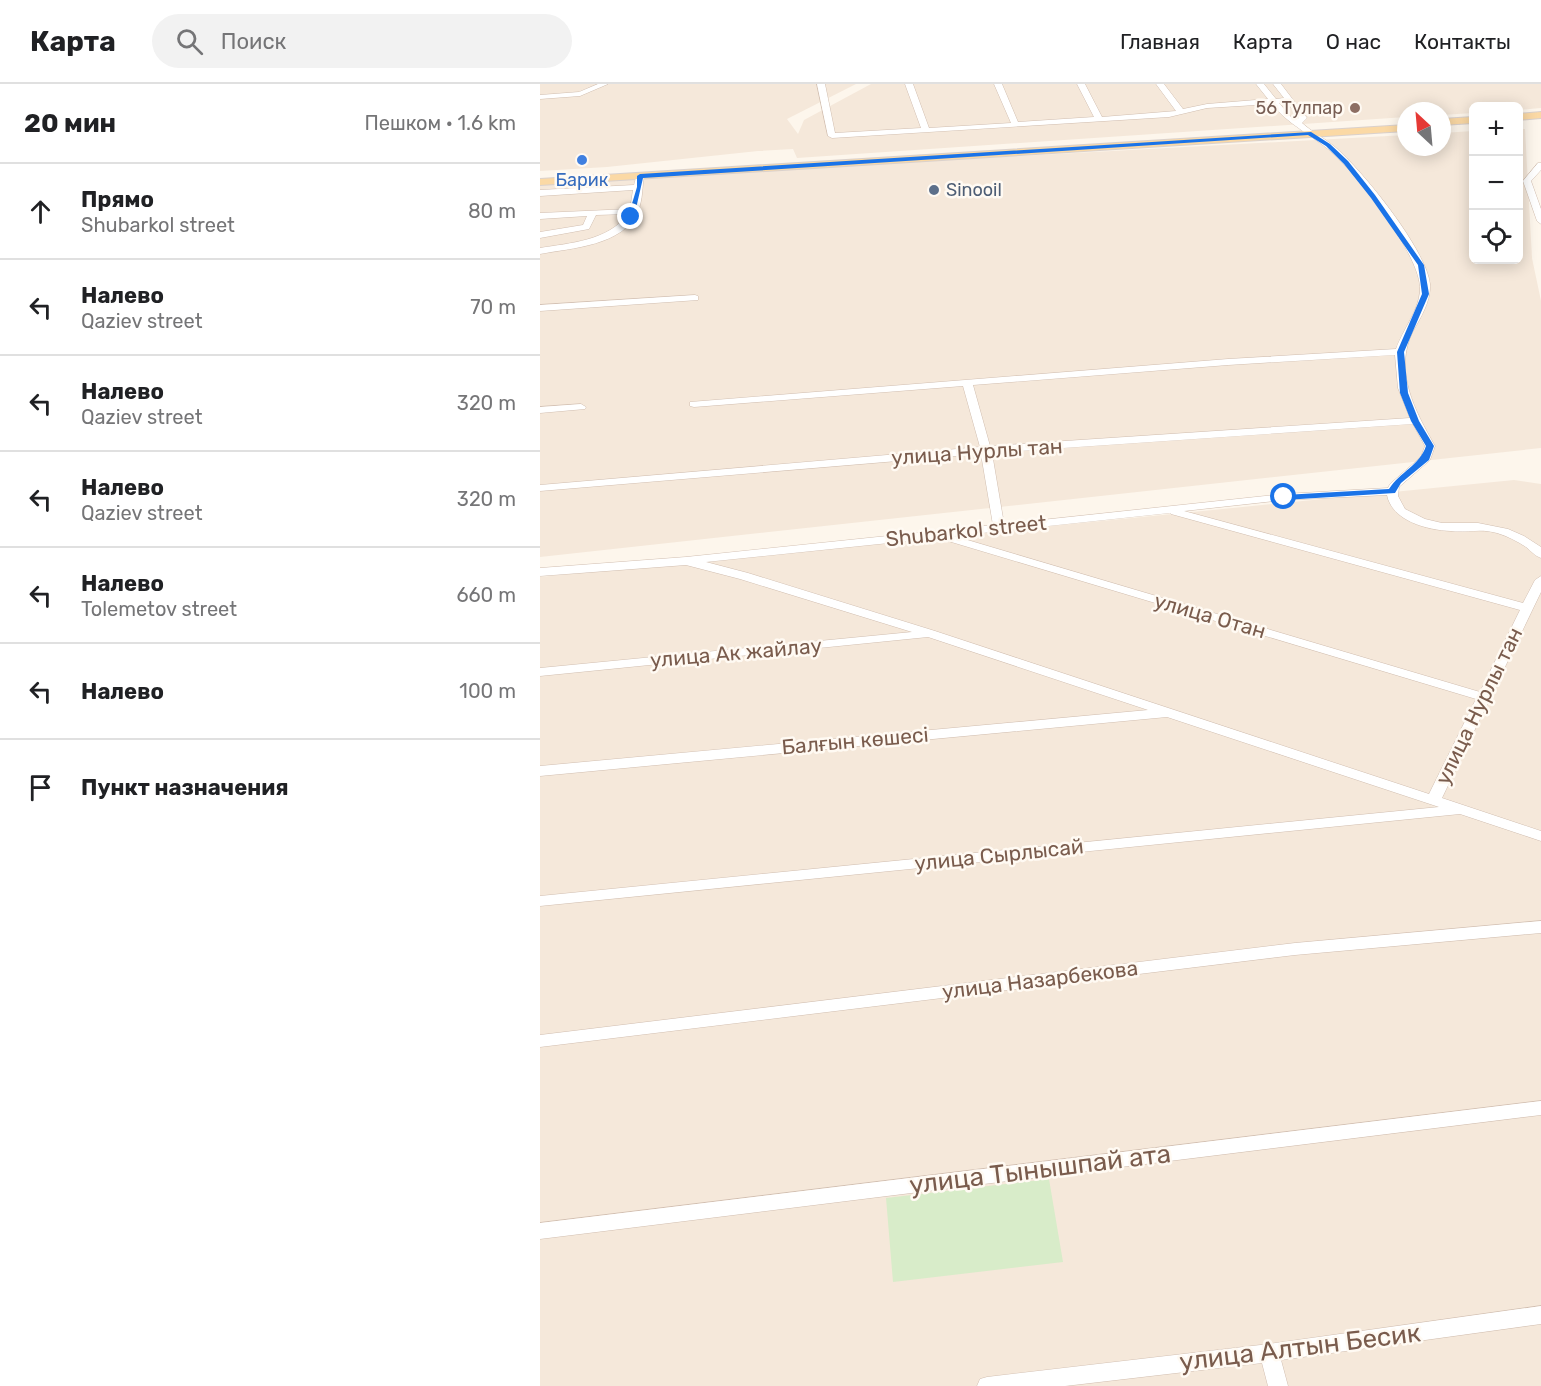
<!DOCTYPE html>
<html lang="ru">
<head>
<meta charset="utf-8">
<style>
  body { margin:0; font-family:Rubik,sans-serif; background:#f2f2f2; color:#202124 }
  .controls { position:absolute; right:18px; top:18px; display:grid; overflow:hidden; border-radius:9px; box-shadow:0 3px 15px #0003 }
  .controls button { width:54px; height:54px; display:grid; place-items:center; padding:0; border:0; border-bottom:2px solid #e0e0e0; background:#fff; color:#202124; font:30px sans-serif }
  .compass { position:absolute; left:857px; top:18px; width:54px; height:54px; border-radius:50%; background:#fff; box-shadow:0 3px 15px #0003; rotate:334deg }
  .stop { position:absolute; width:18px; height:18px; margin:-14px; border:4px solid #1a73e8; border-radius:50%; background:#fff }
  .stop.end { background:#1a73e8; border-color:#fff; box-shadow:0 2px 6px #0008 }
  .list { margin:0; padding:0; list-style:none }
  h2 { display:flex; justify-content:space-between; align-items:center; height:78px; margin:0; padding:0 24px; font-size:26px }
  h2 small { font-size:20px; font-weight:400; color:#757577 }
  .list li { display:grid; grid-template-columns:39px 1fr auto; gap:18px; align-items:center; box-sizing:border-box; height:96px; padding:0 24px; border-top:2px solid #e0e0e0 }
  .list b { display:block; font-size:22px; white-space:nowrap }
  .list p { margin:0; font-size:20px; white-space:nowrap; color:#757577 }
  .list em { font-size:20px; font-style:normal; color:#757577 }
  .icon { flex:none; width:33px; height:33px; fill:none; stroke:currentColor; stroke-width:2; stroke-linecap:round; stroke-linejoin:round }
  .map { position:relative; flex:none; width:1001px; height:1302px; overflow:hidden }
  header { display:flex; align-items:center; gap:36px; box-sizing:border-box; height:84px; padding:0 30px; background:#fff; border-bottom:2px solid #e0e0e0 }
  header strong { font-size:28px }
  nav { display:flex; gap:33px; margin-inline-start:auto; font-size:21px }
  .search { width:420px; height:54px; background:#f2f2f2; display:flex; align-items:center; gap:15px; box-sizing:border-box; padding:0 21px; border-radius:33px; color:#757577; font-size:22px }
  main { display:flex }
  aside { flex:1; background:#fff }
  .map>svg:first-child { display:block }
</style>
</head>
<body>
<header>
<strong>Карта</strong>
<div class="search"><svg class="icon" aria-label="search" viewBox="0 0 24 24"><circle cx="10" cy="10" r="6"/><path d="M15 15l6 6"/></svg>Поиск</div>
<nav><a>Главная</a><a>Карта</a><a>О нас</a><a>Контакты</a></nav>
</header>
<main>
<aside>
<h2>20 мин<small>Пешком · 1.6 km</small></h2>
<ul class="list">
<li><svg class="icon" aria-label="ahead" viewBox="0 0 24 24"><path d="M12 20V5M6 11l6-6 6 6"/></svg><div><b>Прямо</b><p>Shubarkol street</p></div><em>80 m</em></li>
<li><svg class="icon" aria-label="left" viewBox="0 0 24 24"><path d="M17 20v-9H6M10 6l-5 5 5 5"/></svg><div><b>Налево</b><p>Qaziev street</p></div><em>70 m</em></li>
<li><svg class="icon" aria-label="left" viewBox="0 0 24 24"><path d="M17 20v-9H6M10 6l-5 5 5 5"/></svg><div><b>Налево</b><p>Qaziev street</p></div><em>320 m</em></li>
<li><svg class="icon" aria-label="left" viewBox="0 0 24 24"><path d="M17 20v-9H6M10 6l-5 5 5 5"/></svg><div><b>Налево</b><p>Qaziev street</p></div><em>320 m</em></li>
<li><svg class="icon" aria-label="left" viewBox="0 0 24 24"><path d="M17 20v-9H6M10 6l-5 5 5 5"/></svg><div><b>Налево</b><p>Tolemetov street</p></div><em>660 m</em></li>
<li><svg class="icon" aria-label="left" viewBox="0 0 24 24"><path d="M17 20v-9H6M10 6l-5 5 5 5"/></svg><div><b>Налево</b></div><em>100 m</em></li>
<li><svg class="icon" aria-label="arrive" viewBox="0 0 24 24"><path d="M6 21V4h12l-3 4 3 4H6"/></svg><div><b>Пункт назначения</b></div></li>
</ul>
</aside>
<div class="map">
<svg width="1001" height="1302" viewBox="0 0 1001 1302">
  <rect width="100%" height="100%" fill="#fdf6ec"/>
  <path fill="#f5e8da" d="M 0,0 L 316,0 L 247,35 L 258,50 L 264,36 L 331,0 L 1001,0 L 1001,24 L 979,26 L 978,22 L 933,22 L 933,29 L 902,31 L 902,27 L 866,27 L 866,33 L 257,74 L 253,65 L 218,67 L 67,83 L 0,87 Z
    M 978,45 L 985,45 L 992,174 L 1001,217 L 1001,364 L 0,473 L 0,98 L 866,51 L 866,63 L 902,63 L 902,49 L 933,47 L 933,176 L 978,176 Z
    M 974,396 L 1001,400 L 1001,1302 L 0,1302 L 0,493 Z"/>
  <path fill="#d8ecc9" d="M 509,1095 L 523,1178 L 353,1198 L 346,1114 Z"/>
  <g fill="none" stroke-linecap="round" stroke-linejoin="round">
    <defs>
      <path id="minor" d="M 58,0 L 68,0 L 40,12 L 0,15 L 0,11 L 39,8 Z
        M 277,0 L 285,0 L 295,49 L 381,44 L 365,0 L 373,0 L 389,44 L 471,39 L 454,0 L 462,0 L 478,38 L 554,33 L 537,0 L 545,0 L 562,33 L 636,27 L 616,0 L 624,0 L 643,25 L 667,20 L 728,15 L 716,0 L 724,0 L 736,15 L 744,14 L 733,0 L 741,0 L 767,34 L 762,39 C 772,48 784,54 795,63 C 822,86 886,165 890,200 C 891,217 881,233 873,247 C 853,287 875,327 895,362 L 890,376 L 859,403 L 858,412 L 865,425 L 885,435 L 902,439 L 938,439 L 968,445 L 984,452 L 1001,463 L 1001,474 C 995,472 991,467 986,463 C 977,457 967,452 957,449 C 939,444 928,449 911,447 C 887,446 852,437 847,411 L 744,416 L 644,427 L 983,519 L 995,496 L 1001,492 L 1001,508 L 902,714 L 1001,747 L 1001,757 L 920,730 L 0,822 L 0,812 L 899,723 L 627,633 L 0,692 L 0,682 L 608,626 L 388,553 L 0,592 L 0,584 L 372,548 L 200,495 L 146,481 L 0,492 L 0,484 L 146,473 L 453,441 L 441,370 L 0,407 L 0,401 L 440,363 L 423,302 L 154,323 L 150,322 L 150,318 L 688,275 L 856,265 C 863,245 879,227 880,206 C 882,172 814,86 788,65 C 767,48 749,41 732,20 L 667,24 L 629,33 L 292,54 L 288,52 ZM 747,18 L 759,34 L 756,35 L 751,33 L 739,19 ZM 855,271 L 858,304 L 870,334 L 450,362 L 433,301 L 688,281 ZM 873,340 L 885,362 L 881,373 L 850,400 L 848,404 L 744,410 L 464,440 L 452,369 ZM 630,429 L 631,430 L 980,526 L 940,608 L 414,452 ZM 397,454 L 398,454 L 936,615 L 889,710 L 395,547 L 208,489 L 166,478 Z
        M 998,79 L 1001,79 L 1001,86 L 991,97 L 1001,125 L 1001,140 L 997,137 L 983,97 Z
        M 97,90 L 104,92 C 102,103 103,115 98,127 C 84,162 31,164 0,170 L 0,164 C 30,159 68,157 88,130 L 56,131 L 49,145 L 0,154 L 0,148 L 43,141 L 47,132 L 0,135 L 0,129 L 90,125 L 93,106 L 0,112 L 0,106 L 94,101 Z
        M 155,211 L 158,212 L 158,216 L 0,227 L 0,221 Z
        M 41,320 L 46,323 L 45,325 L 0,329 L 0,323 Z
        M 1001,837 L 1001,849 L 755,871 L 0,963 L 0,951 L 755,859 Z
        M 1001,1017 L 1001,1031 L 0,1155 L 0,1139 Z
        M 1001,1222 L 1001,1240 L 741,1276 L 748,1302 L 728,1302 L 722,1279 L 525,1302 L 437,1302 L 440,1295 L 447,1293 L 729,1260 Z"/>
      <path id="major" d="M 1001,28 L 1001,34 L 978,36 L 978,30 Z
        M 933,33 L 933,39 L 902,41 L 902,35 Z
        M 866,41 L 866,47 L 0,101 L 0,95 Z"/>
    </defs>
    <use href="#minor" stroke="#d1beb0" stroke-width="1"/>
    <use href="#major" stroke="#dad1cd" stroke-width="2"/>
    <use href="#minor" fill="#fff" fill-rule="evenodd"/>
    <use href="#major" fill="#fbd9a5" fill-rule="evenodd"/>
  </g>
  <path fill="#1a73e8" d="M 771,48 L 790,60 L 808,77 L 835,111 L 884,181 L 889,210 L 864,268 L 868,309 L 879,337 L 894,362 L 889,376 L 861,399 L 855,409 L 744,416 L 740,413 L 744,411 L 849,405 C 860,388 880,381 886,362 L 871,337 L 860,309 L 857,268 L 882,210 L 878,181 L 831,114 L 804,80 L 786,62 L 768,51 L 103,94 L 94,133 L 91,135 L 88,133 L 97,103 L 97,92 L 100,90 Z"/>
  <circle fill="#8d6e63" stroke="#fffaf3" stroke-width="2" cx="815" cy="24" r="6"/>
  <circle fill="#3f7fe0" stroke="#fffaf3" stroke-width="2" cx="42" cy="76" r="6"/>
  <circle fill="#5c6f8a" stroke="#fffaf3" stroke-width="2" cx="394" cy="106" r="6"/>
  <g text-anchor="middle" stroke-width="5" stroke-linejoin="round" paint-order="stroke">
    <g font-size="18" fill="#785e54" stroke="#fffaf3" text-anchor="end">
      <text x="803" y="30">56 Тулпар</text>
    </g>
    <g font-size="18" fill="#366cbe" stroke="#fffaf3">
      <text x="42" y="102">Барик</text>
    </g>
    <g font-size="18" fill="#4e5e75" stroke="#fffaf3" text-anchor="start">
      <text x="406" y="112">Sinooil</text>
    </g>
    <g font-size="21" fill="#7a5c4d" stroke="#fffaf3">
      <text transform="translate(437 368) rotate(-4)" y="7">улица Нурлы тан</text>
      <text transform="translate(426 447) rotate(-6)" y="7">Shubarkol street</text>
      <text transform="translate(670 532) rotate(16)" y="7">улица Отан</text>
      <text transform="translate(196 569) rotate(-5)" y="7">улица Ак жайлау</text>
      <text transform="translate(939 622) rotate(-64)" y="7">улица Нурлы тан</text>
      <text transform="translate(315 657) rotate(-5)" y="7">Балғын көшесі</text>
      <text transform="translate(459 771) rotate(-6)" y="7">улица Сырлысай</text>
      <text transform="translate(500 896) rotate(-7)" y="7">улица Назарбекова</text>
    </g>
    <g font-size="26" fill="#7a5c4d" stroke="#fffaf3">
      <text transform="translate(500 1085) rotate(-7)" y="9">улица Тынышпай ата</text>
      <text transform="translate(760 1263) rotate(-7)" y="9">улица Алтын Бесик</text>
    </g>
  </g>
</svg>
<div class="controls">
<button>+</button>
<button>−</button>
<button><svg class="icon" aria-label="locate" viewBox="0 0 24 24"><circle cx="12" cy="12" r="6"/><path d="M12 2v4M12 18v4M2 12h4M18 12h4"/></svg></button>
</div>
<svg class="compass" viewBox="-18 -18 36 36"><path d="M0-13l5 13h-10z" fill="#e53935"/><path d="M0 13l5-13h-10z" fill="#757577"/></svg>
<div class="stop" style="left:744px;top:413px"></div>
<div class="stop end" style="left:91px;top:133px"></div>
</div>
</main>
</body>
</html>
